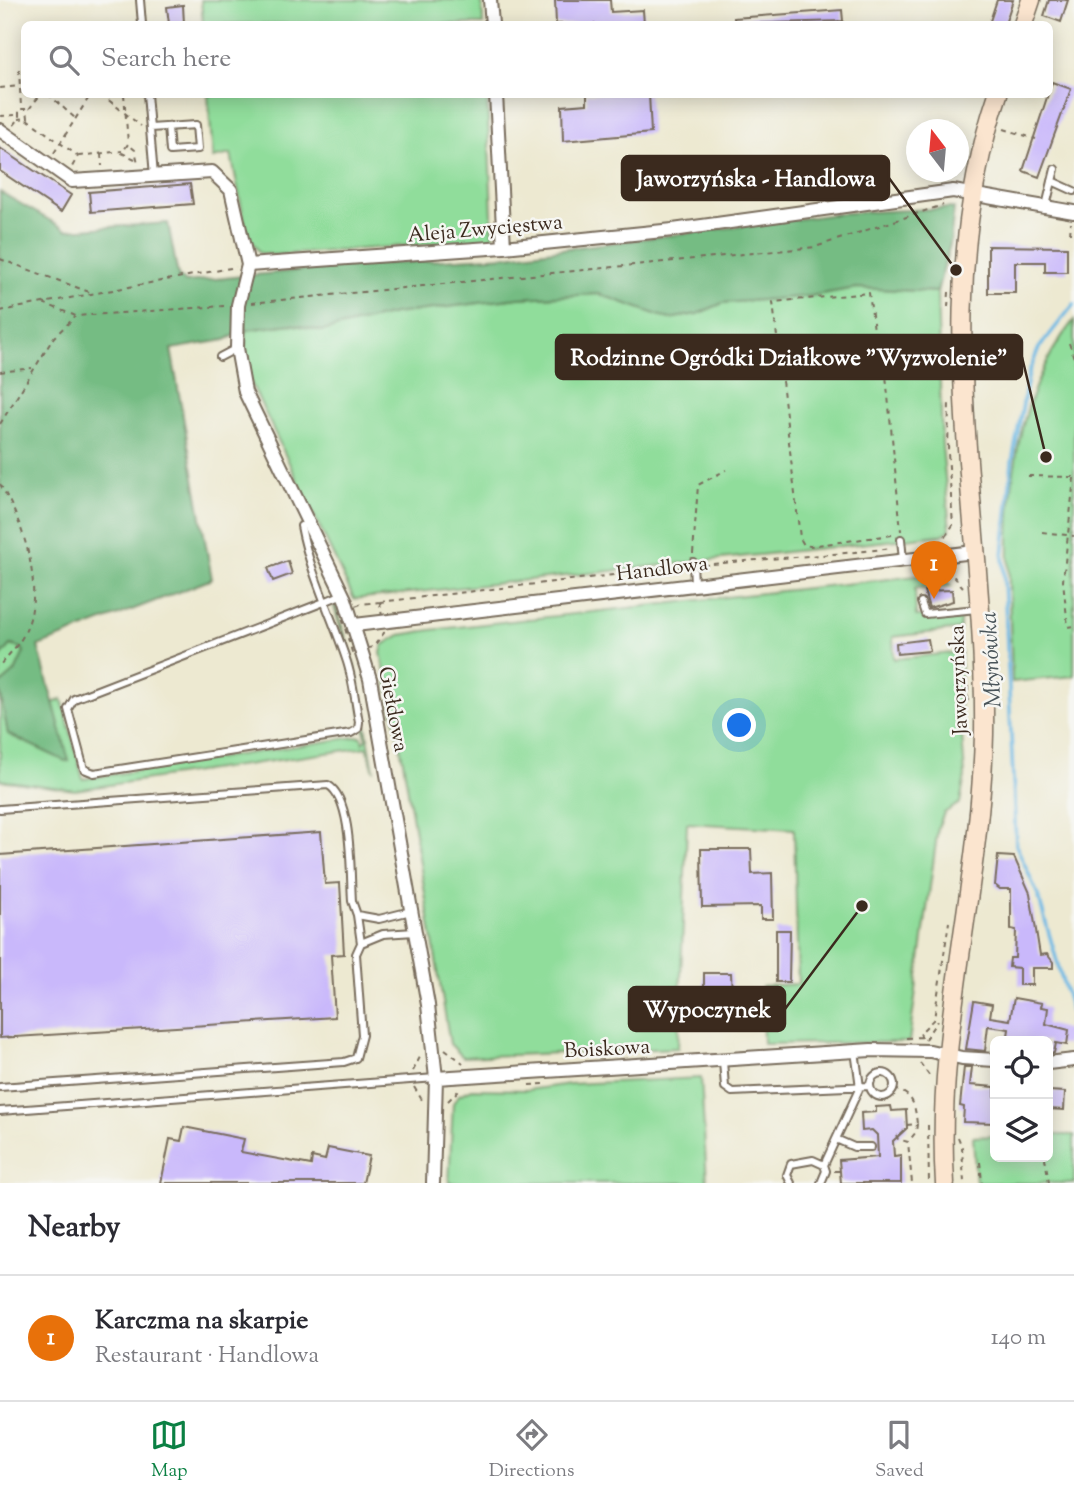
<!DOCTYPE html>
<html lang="en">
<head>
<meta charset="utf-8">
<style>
  body { margin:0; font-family:"Sorts Mill Goudy",serif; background:#f2f2f3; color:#2b2b33 }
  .controls { position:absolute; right:21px; bottom:21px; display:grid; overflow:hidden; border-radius:10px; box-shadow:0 4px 18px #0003 }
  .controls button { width:63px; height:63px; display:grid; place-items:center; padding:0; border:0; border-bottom:2px solid #e1e1e2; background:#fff; color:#2b2b33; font:35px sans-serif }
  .compass { position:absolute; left:906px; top:119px; width:63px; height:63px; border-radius:50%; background:#fff; box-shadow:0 4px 18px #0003; rotate:344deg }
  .you { position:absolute; left:740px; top:726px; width:24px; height:24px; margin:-18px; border:5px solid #fff; border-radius:50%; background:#1a73e8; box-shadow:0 0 0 10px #1a73e833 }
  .badge { display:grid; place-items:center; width:46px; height:46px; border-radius:50%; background:#0b8043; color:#fff; font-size:23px; font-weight:700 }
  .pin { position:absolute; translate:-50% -58px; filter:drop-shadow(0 2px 4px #0008) }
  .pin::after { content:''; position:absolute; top:37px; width:24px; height:21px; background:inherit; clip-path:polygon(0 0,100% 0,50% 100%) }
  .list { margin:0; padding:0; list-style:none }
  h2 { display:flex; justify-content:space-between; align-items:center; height:91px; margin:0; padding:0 28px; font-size:30px }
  h2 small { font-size:23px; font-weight:400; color:#7c7c81 }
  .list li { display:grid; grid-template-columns:46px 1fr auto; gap:21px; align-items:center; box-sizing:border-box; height:126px; padding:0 28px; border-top:2px solid #e1e1e2 }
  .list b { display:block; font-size:26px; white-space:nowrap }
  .list p { margin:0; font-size:23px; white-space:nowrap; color:#7c7c81 }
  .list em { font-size:23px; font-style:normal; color:#7c7c81 }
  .icon { flex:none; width:38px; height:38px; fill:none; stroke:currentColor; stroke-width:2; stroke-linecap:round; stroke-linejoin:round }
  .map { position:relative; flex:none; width:1074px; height:1183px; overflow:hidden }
  .search { position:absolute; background:#fff; box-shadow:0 4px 18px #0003; left:21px; right:21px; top:21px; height:77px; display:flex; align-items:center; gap:18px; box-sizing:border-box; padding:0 24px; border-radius:10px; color:#7c7c81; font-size:26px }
  .sheet { height:217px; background:#fff }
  nav { display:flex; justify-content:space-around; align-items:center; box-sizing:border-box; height:98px; border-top:2px solid #e1e1e2; background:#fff; font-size:19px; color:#7c7c81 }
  nav a { display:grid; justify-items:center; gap:4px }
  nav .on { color:#0b8043 }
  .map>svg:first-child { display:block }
</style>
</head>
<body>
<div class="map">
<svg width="1074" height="1183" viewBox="0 0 1074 1183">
  <rect width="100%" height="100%" fill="#f6f6f2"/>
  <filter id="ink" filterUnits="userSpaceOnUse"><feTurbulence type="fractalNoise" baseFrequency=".0143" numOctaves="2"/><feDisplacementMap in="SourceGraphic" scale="14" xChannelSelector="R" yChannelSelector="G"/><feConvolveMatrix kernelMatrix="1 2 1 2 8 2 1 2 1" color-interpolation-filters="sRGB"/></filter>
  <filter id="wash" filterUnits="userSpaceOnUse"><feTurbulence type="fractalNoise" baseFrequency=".00686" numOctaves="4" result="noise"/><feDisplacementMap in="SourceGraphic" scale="28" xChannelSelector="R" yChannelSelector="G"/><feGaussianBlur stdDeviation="1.57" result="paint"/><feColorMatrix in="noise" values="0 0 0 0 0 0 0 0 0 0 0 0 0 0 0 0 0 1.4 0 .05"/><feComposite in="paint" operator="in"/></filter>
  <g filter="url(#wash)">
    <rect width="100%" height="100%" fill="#ede9d1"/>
    <path fill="#90dd9b" stroke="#66845c" stroke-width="2" d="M 201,0 L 482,0 L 483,24 L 203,24 Z
      M 208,95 L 487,95 L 493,240 L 274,255 L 260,253 L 247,234 L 231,154 L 213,158 Z
      M 856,288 L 937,292 L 942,445 L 950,530 L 942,535 L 354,599 L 250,381 L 244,351 L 246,330 L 291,324 L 322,331 L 394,314 L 518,298 L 599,294 L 669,319 L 697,314 L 723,303 L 810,296 Z
      M 1074,320 L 1074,676 L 1012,682 C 1009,561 993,420 1074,320 Z
      M 916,576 C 930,579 943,572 951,586 L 915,588 L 916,616 L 960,616 L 960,629 L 893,637 L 894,659 L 961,652 L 959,694 L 965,776 L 960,803 L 944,813 L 938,827 L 909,1042 L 763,1044 L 762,986 L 798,984 L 794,829 L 687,823 L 678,1048 L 463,1057 L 450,1044 L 403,761 L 381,653 L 383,645 L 400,635 L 431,630 Z
      M 334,606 L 336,606 L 357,675 L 374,771 L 367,747 L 75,790 L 0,780 L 0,691 L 8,734 L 68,761 L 53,703 L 62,699 L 83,779 L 361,736 L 363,743 L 366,738 L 353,669 Z
      M 9,645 L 22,648 L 24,654 L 14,673 L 0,685 L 0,658 Z
      M 701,1078 L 707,1183 L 449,1183 L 453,1103 L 459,1095 L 472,1089 L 527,1090 L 570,1084 Z
      M 1048,1135 L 1074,1135 L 1074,1183 L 976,1183 L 973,1137 L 995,1136 L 995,1157 L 1048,1157 Z"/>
    <path fill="#74bc83" stroke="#587350" stroke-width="2" d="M 0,192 L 67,230 L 168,223 L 178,276 L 186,282 L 342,266 L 507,256 L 844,213 L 954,208 L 950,244 L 937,292 L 856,288 L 810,296 L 723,303 L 697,314 L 669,319 L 599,294 L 518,298 L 394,314 L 322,331 L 291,324 L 246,330 L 225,340 L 171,349 L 212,579 L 38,646 L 69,761 L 65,761 L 8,734 L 0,691 L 0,685 L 15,672 L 24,652 L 22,648 L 11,645 L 0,658 Z"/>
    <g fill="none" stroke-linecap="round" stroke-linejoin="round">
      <path stroke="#6cb9e5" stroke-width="3.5" d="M 1074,304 L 1039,348 L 1029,372 L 1012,462 L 1003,556 L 1016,845 L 1038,895 L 1074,1021"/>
    </g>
    <g id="blocks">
      <path fill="#c9b8fb" d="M 555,0 L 610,0 L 611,12 L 643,10 L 644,24 L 556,24 Z
        M 997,0 L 1013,0 L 1005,24 L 989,24 Z
        M 1049,0 L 1068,0 L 1061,22 L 1044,16 Z
        M 183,5 L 184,24 L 169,24 L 167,7 Z
        M 842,10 L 843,21 L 734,24 L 734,18 Z
        M 1052,82 L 1071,89 L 1039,177 L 1023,171 Z
        M 587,94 L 649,94 L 651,133 L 563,141 L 562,106 L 587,104 Z
        M 0,148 L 71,195 L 61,212 L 0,171 Z
        M 190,184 L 193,204 L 91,212 L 89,192 Z
        M 988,246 L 1067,247 L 1067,272 L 1045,272 L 1045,262 L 1015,262 L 1015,293 L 988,293 Z
        M 288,561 L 292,574 L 273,581 L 268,568 Z
        M 952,590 L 953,601 L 929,608 L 924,591 Z
        M 928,639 L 930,651 L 897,654 L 896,643 Z
        M 321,832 L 325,884 L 340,883 L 344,954 L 331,955 L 335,1017 L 0,1038 L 0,855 Z
        M 701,849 L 751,849 L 752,874 L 772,873 L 773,919 L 761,919 L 761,906 L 702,907 Z
        M 998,856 L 1014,857 L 1030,893 L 1040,955 L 1047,954 L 1053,962 L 1053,968 L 1032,968 L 1032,985 L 1019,985 L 1019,968 L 1009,967 L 1010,958 L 1015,958 L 1016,930 L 1011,929 L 1011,889 L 1000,889 L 995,885 Z
        M 776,930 L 790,930 L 789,982 L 776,982 Z
        M 704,973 L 731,973 L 732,996 L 704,993 Z
        M 1014,998 L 1042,1003 L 1041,1007 L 1048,1008 L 1046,1024 L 1069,1030 L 1067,1045 L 1056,1043 L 1054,1053 L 1048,1054 L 1048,1041 L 1015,1041 L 1016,1038 L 1008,1036 L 1009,1029 L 988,1026 L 985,1051 L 966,1049 L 974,1001 L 992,1004 L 990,1017 L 1010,1020 Z
        M 964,1067 L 972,1067 L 970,1085 L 995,1087 L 995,1123 L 963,1122 L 964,1107 L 960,1106 Z
        M 1048,1091 L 1065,1092 L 1064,1110 L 1048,1109 Z
        M 891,1106 L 892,1111 L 906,1110 L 907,1128 L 893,1141 L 894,1156 L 901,1155 L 901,1183 L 841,1183 L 839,1160 L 878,1157 L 877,1135 L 872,1130 L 862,1131 L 861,1113 L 876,1112 L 876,1107 Z
        M 184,1127 L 244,1139 L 241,1152 L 311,1165 L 312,1157 L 325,1160 L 328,1148 L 369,1156 L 363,1183 L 161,1183 L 170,1139 L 181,1141 Z"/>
    </g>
  </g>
  <g filter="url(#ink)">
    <use href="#blocks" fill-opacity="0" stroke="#796d5d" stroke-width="2"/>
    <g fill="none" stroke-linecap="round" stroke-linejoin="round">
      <defs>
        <path id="lane" d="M 140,0 L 142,24
          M 147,94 L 154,176
          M 150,128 L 196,125 L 198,149 L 170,151 L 168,127
          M 1052,181 L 1074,191
          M 1046,206 L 1055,169
          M 220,357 L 237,348
          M 301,526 C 310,573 331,614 346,659 C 353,679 355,701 359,722 L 358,729 L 351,733 L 94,773 L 84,769 L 68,709 L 74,699 L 324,602 L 343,594
          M 901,539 L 903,560
          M 693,562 L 694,584
          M 921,602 L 925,614 L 977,609
          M 0,809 L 328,785 C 353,799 350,874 352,901 L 357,915 L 379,919 L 411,911
          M 357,915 L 361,943
          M 723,1061 L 725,1087 L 732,1092 L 870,1086
          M870 1085a12 12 0 1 1 24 0a12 12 0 1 1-24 0Z
          M 0,1087 L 344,1062 L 356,1058 L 362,1035 L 356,954 L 361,943 L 383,934 L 415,932
          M 0,1111 L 436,1078
          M 836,1139 L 854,1147 L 871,1147
          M 824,1165 L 860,1087 L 855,1051
          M 791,1183 L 787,1175 L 791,1164 L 813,1160 L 824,1165 L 826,1171 L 821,1183"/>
        <path id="street" d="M 490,0 L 492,24
          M 496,94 L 504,247
          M 0,130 L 72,181 L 212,172 L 231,190 L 248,265 L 238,305 L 237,348 L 245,392 L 345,599 L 370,679 L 428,1005 L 436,1078 L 433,1183
          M 248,265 L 504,247 L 673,230 L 953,191 L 1074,212
          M 355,625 L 974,552
          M 1048,1063 L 1074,1060
          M 436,1078 L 871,1050 L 930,1051 L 962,1058 L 995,1060"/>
        <path id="secondary" d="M 1023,24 L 1031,0
          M 945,1183 C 935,1032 981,884 984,734 C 987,518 925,308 998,94"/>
      </defs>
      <use href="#lane" stroke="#796d5d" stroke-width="10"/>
      <use href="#street" stroke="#796d5d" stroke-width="16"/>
      <use href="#secondary" stroke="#796d5d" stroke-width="21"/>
      <path stroke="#796d5d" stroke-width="2" stroke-dasharray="5 5" stroke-linecap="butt" d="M 19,69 L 21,107
        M 0,88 L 19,86
        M 48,94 L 76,119
        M 101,94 L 141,126
        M 124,94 L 128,143
        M 29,109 L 41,94
        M 0,116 L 16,115
        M 27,119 L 78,156 L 72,167
        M 14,125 L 19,119 L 19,109 L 27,109 L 28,118 L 19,119
        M 1004,129 L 1036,139
        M 54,153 L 91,94
        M 101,154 L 102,166
        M 79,156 L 122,151
        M 135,159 L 122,153 L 128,144 L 135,150 L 138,163
        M 1070,234 L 1071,223
        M 0,259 L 92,293
        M 43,303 L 76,316 L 224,306
        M 251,303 L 815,247 L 943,205
        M 948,307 L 949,292
        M 0,311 L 236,267
        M 1069,343 L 1074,358
        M 0,372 L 32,368
        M 0,424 L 54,337 L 75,317
        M 1028,476 L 1073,477
        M 1074,478 L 1063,581 L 1068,627 L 1074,626
        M 0,484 C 23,522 45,587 26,630 C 21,643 8,655 0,665
        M 1042,532 L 1074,536
        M 892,535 L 810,546 L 804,545 L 800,538 L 773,302 L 869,293 L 879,367 L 886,375 L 901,531
        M 928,545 L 942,541 L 953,525 L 948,453 L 949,400
        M 693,554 L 698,485 L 726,470
        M 703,565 C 766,558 828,556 892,548
        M 917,571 L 947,569 L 963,587
        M 380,602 L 683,567
        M 380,602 L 384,633 L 373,647 L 352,652 L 340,611 L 361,604 Z
        M 968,686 L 968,705
        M 906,1038 L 921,1037
        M 922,1038 L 920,1033 L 934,1019 L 949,922
        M 925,1039 L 937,1021
        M 445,1049 L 463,1063
        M 920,1063 L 931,1078
        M 413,1071 L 421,1055
        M 529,1085 L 544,1084
        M 414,1087 L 422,1100
        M 894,1089 C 914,1094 915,1106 917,1124
        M 448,1101 L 461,1088
        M 907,1125 L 917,1124 L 916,1132 L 909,1141
        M 928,1125 L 929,1183
        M 896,1135 L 898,1139 L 908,1142 L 912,1183
        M 958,1137 L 962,1147 L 964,1183
        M 1045,1158 L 1049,1183
        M 980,1162 L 982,1183
        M 834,1171 L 840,1171"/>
      <use href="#lane" stroke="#fff" stroke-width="6"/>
      <use href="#street" stroke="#fff" stroke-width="12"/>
      <use href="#secondary" stroke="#fbe5cf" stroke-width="18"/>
    </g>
  </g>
  <g text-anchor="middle" stroke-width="5" stroke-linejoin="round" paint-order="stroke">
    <g font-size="21" fill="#3b2a1e" stroke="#f6f6f2">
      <text transform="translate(485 228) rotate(-5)" y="7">Aleja Zwycięstwa</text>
      <text transform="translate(662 568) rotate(-7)" y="7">Handlowa</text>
      <text transform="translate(958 680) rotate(-92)" y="7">Jaworzyńska</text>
      <text transform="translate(394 709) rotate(79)" y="7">Giełdowa</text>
      <text transform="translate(607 1048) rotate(-3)" y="7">Boiskowa</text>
    </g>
    <g font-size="23" font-style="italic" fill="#4a555a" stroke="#f6f6f2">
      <text transform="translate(990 660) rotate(-93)" y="8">Młynówka</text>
    </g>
  </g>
  <path fill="none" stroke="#3b2a1e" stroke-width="2.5" d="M956 270L889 178M1046 457L1022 357M862 906L785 1009"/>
  <g fill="#3b2a1e" stroke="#f6f6f2" stroke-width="2.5">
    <circle cx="956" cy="270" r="7"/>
    <circle cx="1046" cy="457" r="7"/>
    <circle cx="862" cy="906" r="7"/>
  </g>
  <g fill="#3b2a1e" stroke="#3b2a1e" stroke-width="2.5">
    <rect x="622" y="156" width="267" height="44" rx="7"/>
    <rect x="556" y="335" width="466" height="44" rx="7"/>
    <rect x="629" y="987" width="156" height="44" rx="7"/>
  </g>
  <g font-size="23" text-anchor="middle" font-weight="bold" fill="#fff">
    <text x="756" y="186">Jaworzyńska - Handlowa</text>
    <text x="789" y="365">Rodzinne Ogródki Działkowe "Wyzwolenie"</text>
    <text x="707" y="1017">Wypoczynek</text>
  </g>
</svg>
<div class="controls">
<button><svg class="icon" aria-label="locate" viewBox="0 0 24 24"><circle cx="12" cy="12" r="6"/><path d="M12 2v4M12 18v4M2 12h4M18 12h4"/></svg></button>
<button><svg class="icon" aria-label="layers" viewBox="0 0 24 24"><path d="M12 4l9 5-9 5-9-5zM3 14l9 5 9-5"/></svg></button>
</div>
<svg class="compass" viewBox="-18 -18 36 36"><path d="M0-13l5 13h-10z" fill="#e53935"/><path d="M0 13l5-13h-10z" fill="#7c7c81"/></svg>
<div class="you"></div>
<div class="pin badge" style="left:934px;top:599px;background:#e8710a">1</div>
<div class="search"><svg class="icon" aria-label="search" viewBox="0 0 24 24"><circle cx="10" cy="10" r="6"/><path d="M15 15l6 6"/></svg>Search here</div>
</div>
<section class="sheet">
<h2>Nearby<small></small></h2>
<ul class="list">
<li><span class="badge" style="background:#e8710a">1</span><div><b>Karczma na skarpie</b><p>Restaurant · Handlowa</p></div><em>140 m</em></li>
</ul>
</section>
<nav>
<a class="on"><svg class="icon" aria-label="map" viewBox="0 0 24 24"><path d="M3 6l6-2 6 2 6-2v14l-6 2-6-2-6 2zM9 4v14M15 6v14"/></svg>Map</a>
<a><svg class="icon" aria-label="directions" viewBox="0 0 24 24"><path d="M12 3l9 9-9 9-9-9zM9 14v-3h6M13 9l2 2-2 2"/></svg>Directions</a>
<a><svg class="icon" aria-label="saved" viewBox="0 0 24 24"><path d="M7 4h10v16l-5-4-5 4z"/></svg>Saved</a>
</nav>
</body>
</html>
